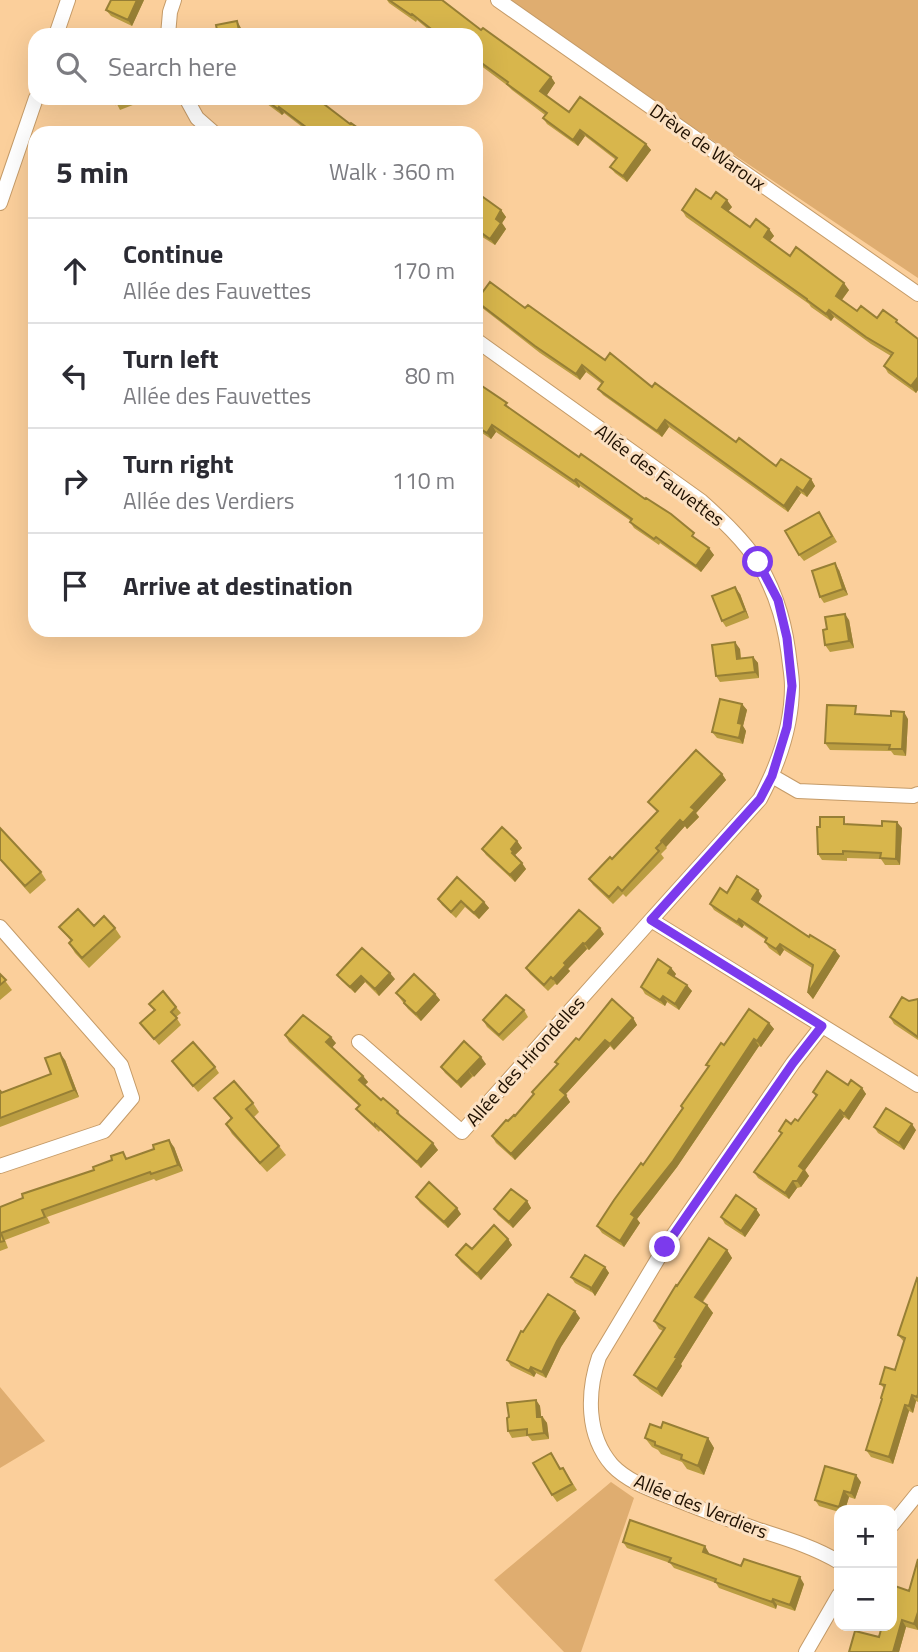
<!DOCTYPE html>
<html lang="en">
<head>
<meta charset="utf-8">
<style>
  body { margin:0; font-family:"Titillium Web",sans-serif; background:#f2f2f3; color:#2b2b33 }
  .controls { position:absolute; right:21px; bottom:21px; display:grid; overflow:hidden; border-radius:14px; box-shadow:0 7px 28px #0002 }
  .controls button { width:63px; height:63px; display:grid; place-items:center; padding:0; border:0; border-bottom:2px solid #e1e1e2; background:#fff; color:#2b2b33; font:35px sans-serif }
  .stop { position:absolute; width:21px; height:21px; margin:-16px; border:5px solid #7c3aed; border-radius:50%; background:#fff }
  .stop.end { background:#7c3aed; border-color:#fff; box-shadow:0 2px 7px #0008 }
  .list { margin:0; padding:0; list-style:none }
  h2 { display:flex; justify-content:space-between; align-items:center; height:91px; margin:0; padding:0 28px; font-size:30px }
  h2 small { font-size:23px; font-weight:400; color:#7c7c81 }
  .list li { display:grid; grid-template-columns:46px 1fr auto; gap:21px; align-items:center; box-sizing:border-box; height:105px; padding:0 28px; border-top:2px solid #e1e1e2 }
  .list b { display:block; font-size:26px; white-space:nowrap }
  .list p { margin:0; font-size:23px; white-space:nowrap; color:#7c7c81 }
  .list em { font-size:23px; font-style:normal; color:#7c7c81 }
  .icon { flex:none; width:38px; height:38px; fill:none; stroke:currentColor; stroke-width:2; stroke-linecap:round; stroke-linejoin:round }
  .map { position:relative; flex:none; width:918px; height:1652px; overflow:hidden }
  .search { position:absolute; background:#fff; box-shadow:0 7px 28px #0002; left:28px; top:28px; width:455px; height:77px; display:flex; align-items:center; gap:18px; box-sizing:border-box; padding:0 24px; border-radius:21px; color:#7c7c81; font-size:26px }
  .panel { position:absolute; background:#fff; box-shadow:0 7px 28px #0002; left:28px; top:126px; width:455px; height:511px; border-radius:21px }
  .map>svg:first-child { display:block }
</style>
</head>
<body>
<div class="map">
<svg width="918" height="1652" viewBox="0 0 918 1652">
  <rect width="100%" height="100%" fill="#fbcf9b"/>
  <path fill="#dfad70" d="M 503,0 L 918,0 L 918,278 Z
    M 0,1387 L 45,1441 L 0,1468 Z
    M 611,1482 L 634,1498 L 581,1652 L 564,1652 L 494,1580 Z"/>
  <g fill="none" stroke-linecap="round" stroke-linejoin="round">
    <defs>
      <path id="minor" d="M 498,0 L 918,294
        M 56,35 L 68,0
        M 168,35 L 170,12 L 174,0
        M 186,98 L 197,118 L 214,133
        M 0,203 L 36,98
        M 476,340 L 701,501 C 721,519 744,540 759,564 C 778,596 786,628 790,665 C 791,672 792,679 792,686 C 792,725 778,765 760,799 L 651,920 L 918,1085
        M 772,776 L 798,791 L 913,796 L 918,794
        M 0,927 L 121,1065 L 132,1098 L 104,1131 L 0,1166
        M 822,1026 L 793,1063 L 665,1247 L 599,1357 C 587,1392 586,1435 612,1465 C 628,1482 652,1490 673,1498 C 702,1510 730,1520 759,1530 C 787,1539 814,1547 839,1562
        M 359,1042 L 462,1132 L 651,920
        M 892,1525 L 918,1493
        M 806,1652 L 839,1595"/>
    </defs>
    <use href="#minor" stroke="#c59b68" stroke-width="16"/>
    <use href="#minor" stroke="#fff" stroke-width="14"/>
  </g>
  <path fill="#ba9d41" d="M 144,0 L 132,26 L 111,16 L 106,10 Z
    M 387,0 L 442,0 L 481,30 L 551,77 L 555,83 L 546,96 L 569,112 L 646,144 L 651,150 L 627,182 L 615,173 L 610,167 L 616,160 L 585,136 L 578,146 L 547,124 L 543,118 L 545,115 L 512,90 L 508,86 L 476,62 L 476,35 L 435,35 L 417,20 L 416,22 L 389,3 Z
    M 114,98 L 142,98 L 143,101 L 120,110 Z
    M 259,98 L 300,98 L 307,103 L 365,133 L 310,133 L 284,113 L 282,115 Z
    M 476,192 L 501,210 L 506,217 L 502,223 L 506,229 L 495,245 L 476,233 Z
    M 711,199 L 732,207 L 728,211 L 750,227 L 769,229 L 774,236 L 770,241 L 790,256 L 849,290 L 842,300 L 857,311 L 902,327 L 918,339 L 918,390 L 916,393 L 888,373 L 884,366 L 891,356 L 871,344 L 834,317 L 831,321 L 811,307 L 809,304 L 686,217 L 682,210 Z
    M 476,301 L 525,308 L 605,360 L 652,387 L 736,442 L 776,466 L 811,479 L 815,486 L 807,497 L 801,493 L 788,512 L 669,427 L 662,437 L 603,395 L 598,389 L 602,384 L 586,372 L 580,380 L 540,353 L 481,307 Z
    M 476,382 L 511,409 L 698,540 L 714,555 L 701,572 L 660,543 L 659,545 L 634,528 L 630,522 L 631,521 L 580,486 L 579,488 L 496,432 L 491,439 L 476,429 Z
    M 823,518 L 837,542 L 804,561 L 799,555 Z
    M 839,570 L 848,595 L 824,603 L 820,597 Z
    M 740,594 L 749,618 L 726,627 L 722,621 Z
    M 849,620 L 854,648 L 830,652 L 825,645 L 827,629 Z
    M 740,649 L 741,658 L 753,657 L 758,663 L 759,678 L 720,682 L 716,676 Z
    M 742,704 L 747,710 L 743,726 L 746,731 L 743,744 L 717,738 L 712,732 Z
    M 860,713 L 860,714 L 891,716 L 908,719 L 906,756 L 894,755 L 891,751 L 830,750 L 825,743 Z
    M 722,774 L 726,780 L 696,813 L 699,817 L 687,829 L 685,826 L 666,847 L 667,848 L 661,854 L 664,858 L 626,897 L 623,894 L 613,904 L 593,885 L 589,879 L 612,859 L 657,812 L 648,802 Z
    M 848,823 L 848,825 L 902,828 L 900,865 L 885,865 L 881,859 L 847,858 L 847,861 L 822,860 L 818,854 Z
    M 0,828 L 41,872 L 46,880 L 30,894 L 0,860 Z
    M 517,841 L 522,848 L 515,855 L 526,869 L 515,882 L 486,855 L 482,849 Z
    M 727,893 L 762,896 L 758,903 L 809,937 L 840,956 L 813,999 L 808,993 L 812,968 L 784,950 L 780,956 L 769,948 L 765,942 L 766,940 L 744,925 L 742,928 L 714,910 L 710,904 Z
    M 438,899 L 484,902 L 489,908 L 479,919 L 465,907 L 456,918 L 442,905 Z
    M 94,926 L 115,928 L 121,937 L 89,968 L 75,953 L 69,943 L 71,941 L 59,927 Z
    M 604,934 L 589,950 L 587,949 L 568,969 L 570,971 L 557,985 L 555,984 L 548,991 L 530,974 L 526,968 Z
    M 671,968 L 676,974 L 674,976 L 692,991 L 679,1010 L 667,1002 L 665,1006 L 645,994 L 641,987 Z
    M 0,974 L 12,990 L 0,1000 Z
    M 337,975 L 395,979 L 379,996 L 365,982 L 355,993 L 342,981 Z
    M 396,993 L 435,994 L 440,1000 L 421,1021 L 408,1009 Z
    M 918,999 L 918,1040 L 894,1024 L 890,1017 L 909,1001 Z
    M 149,1004 L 176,1007 L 181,1013 L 176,1017 L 181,1025 L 159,1045 L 140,1023 L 154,1010 Z
    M 524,1010 L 528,1017 L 503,1041 L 487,1027 L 483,1020 Z
    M 633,1018 L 637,1025 L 614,1050 L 610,1046 L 565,1095 L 570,1102 L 515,1160 L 496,1143 L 492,1136 L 515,1116 L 557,1065 L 555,1062 L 579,1040 Z
    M 769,1023 L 774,1029 L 761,1047 L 759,1046 L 677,1167 L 637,1219 L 640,1223 L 624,1247 L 602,1233 L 597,1226 L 643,1165 L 682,1108 L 681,1106 L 708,1067 L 706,1065 L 724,1045 Z
    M 285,1035 L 336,1043 L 332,1047 L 363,1076 L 368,1082 L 365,1085 L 381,1100 L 398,1111 L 402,1118 L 438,1150 L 421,1168 L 380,1130 L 379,1132 L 361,1115 L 356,1109 L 359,1106 L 289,1042 Z
    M 65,1060 L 79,1097 L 0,1127 L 0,1090 L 2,1092 L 51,1074 Z
    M 172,1061 L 215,1067 L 219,1073 L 198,1092 Z
    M 486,1064 L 461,1088 L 445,1073 L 441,1067 Z
    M 848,1085 L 862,1088 L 866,1094 L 849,1120 L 844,1117 L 805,1170 L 809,1176 L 801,1187 L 797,1188 L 789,1199 L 758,1178 L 754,1172 L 781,1134 L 779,1131 L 798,1121 L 816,1097 L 813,1092 Z
    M 214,1098 L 253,1103 L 259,1112 L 254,1117 L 279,1146 L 286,1155 L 267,1172 L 232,1134 L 226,1124 L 231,1119 Z
    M 874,1127 L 916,1130 L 904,1150 L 878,1133 Z
    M 174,1147 L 183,1171 L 156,1181 L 154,1179 L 47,1217 L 50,1223 L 5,1240 L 8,1248 L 0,1251 L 0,1207 L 128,1158 Z
    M 416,1197 L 461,1214 L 448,1228 L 420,1203 Z
    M 527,1201 L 531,1208 L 513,1228 L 498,1215 L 494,1209 Z
    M 756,1209 L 760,1215 L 745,1237 L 725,1224 L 721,1217 Z
    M 508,1239 L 512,1245 L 481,1280 L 461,1262 L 456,1255 L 472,1249 Z
    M 727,1250 L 732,1258 L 703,1302 L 707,1305 L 713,1313 L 681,1364 L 682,1366 L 662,1397 L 640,1382 L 634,1375 L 663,1331 L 659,1329 L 654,1321 L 677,1286 Z
    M 605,1267 L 609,1273 L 595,1296 L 593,1293 L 575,1283 L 571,1277 Z
    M 918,1279 L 918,1402 L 916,1401 L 913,1413 L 909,1411 L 893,1464 L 871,1457 L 866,1450 L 882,1399 L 881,1398 L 884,1388 L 880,1384 L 895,1370 L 904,1342 L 898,1335 Z
    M 580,1318 L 561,1347 L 546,1378 L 536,1373 L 534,1377 L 511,1366 L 507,1360 L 523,1332 Z
    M 536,1400 L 540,1406 L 541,1417 L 543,1417 L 547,1423 L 549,1439 L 532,1441 L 528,1436 L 512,1438 L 508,1431 L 509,1417 Z
    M 661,1428 L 708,1438 L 714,1448 L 704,1475 L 687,1469 L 682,1462 L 661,1454 L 658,1450 L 652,1447 L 645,1438 Z
    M 551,1453 L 561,1469 L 567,1474 L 577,1490 L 557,1502 L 552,1495 Z
    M 861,1482 L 855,1499 L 849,1497 L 845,1510 L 839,1510 L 839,1512 L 819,1506 L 815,1500 Z
    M 623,1542 L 709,1553 L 709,1555 L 741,1566 L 804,1584 L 795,1611 L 777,1605 L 776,1609 L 719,1588 L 716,1583 L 674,1568 L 670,1563 L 627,1548 Z
    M 918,1559 L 918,1630 L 906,1627 L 899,1652 L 849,1652 L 879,1637 L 909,1591 Z"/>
  <path fill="#977f35" d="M 137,0 L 144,0 L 132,26 L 128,20 Z
    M 237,21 L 241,28 L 243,35 L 240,35 Z
    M 551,77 L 555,83 L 545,98 L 540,91 Z
    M 279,107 L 284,113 L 282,115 L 278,109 Z
    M 580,130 L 585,136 L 578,146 L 573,140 Z
    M 646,144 L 651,150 L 627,182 L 623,176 Z
    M 727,200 L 732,207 L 727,213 L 722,207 Z
    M 501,210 L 506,217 L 502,223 L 506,229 L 495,245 L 490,239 L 496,219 Z
    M 769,229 L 774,236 L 768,243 L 764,237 Z
    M 844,283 L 849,290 L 840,302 L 836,296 Z
    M 829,310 L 834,317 L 831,321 L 826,314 Z
    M 582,365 L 586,372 L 580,380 L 576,374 Z
    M 918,377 L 918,390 L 916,393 L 911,386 Z
    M 665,420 L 669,427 L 662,437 L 657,431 Z
    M 492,425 L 496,432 L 491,439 L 487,433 Z
    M 576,479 L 580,486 L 579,488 L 574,481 Z
    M 811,479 L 815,486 L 807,497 L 803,491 Z
    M 797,487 L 801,493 L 788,512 L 784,506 Z
    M 709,548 L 714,555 L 701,572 L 696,566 Z
    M 835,563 L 839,570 L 848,595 L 843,589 Z
    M 735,587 L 740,594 L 749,618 L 745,611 Z
    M 845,614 L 849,620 L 854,648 L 849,641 Z
    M 735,642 L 740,649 L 741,665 L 737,659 Z
    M 753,657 L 758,663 L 759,678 L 755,672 Z
    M 742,704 L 747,710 L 743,726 L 746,731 L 743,744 L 739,738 L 738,723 Z
    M 904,712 L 908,719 L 906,756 L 902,749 Z
    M 722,774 L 726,780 L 696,813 L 699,817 L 687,829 L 683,823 L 691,807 Z
    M 680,820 L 685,826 L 666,847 L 661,841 Z
    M 897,822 L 902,828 L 900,865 L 896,859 Z
    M 517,841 L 522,848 L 515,855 L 517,858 L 512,853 L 511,849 Z
    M 522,863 L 526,869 L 515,882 L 510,875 Z
    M 758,890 L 762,896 L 757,905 L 752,899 Z
    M 484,902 L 489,908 L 479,919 L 474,913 Z
    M 739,919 L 744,925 L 742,928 L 737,922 Z
    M 600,928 L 604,934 L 589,950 L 585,944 Z
    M 583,943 L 587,949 L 568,969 L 570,971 L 557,985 L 553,979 L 564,963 Z
    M 780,944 L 784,950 L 780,956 L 776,949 Z
    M 835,950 L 840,956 L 813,999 L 808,993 Z
    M 671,968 L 676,974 L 673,979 L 668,973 Z
    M 390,973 L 395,979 L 379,996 L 375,989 Z
    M 361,976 L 365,982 L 355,993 L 350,987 Z
    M 687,985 L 692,991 L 679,1010 L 675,1004 Z
    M 435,994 L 440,1000 L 421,1021 L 416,1014 Z
    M 663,996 L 667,1002 L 665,1006 L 660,1000 Z
    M 633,1018 L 637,1025 L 614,1050 L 610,1044 Z
    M 769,1023 L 774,1029 L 761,1047 L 757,1041 Z
    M 331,1037 L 336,1043 L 331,1049 L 326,1042 Z
    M 754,1039 L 759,1046 L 677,1167 L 637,1219 L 640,1223 L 624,1247 L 620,1241 L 631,1214 Z
    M 605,1040 L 610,1046 L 564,1096 L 560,1090 Z
    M 60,1053 L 65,1060 L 79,1097 L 74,1090 Z
    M 481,1057 L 486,1064 L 474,1077 L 469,1071 Z
    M 468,1070 L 472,1076 L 461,1088 L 457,1082 Z
    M 363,1076 L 368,1082 L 364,1086 L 359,1080 Z
    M 862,1088 L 866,1094 L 849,1120 L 844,1114 Z
    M 566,1095 L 570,1102 L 515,1160 L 511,1154 Z
    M 840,1110 L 844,1117 L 805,1170 L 809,1176 L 801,1187 L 797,1181 L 799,1166 Z
    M 912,1124 L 916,1130 L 904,1150 L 899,1143 Z
    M 169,1140 L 174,1147 L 183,1171 L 178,1165 Z
    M 433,1143 L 438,1150 L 421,1168 L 417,1162 Z
    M 793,1181 L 797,1188 L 789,1199 L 785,1193 Z
    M 527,1201 L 531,1208 L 513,1228 L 509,1222 Z
    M 457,1208 L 461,1214 L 448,1228 L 444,1222 Z
    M 756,1209 L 760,1215 L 745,1237 L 741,1231 Z
    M 508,1239 L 512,1245 L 481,1280 L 477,1274 Z
    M 727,1250 L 732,1258 L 700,1305 L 695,1297 Z
    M 605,1267 L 609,1273 L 595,1296 L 591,1289 Z
    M 707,1305 L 713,1313 L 681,1364 L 682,1366 L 662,1397 L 657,1389 Z
    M 575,1311 L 580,1318 L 561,1347 L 546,1378 L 542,1372 L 557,1341 Z
    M 531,1367 L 536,1373 L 534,1377 L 529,1371 Z
    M 912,1395 L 916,1401 L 913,1413 L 909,1406 Z
    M 536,1400 L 540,1406 L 542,1424 L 537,1417 Z
    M 905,1405 L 909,1411 L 893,1464 L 889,1457 Z
    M 542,1417 L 547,1423 L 549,1439 L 544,1433 Z
    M 708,1438 L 714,1448 L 704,1475 L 698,1466 Z
    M 856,1475 L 861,1482 L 855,1499 L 851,1493 Z
    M 844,1491 L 849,1497 L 845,1510 L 842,1510 L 839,1507 Z
    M 705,1546 L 709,1553 L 707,1559 L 703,1552 Z
    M 800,1577 L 804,1584 L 795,1611 L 790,1605 Z
    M 773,1599 L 777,1605 L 776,1609 L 772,1602 Z
    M 918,1612 L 918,1630 L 914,1624 Z
    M 902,1620 L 906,1627 L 899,1652 L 893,1652 Z"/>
  <path fill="#d8b64c" stroke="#977f35" stroke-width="2" d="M 111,0 L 137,0 L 128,20 L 106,10 Z
    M 389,0 L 442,0 L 481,30 L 483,28 L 551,77 L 540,91 L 569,112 L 580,97 L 646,144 L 623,176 L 610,167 L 617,158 L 580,130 L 573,140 L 543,118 L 547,113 L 507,84 L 508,82 L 476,59 L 476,35 L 439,35 L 412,14 L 411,15 Z
    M 237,21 L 240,35 L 218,35 L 216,25 Z
    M 114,98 L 130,98 L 116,104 Z
    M 263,98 L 300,98 L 307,103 L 311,98 L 316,98 L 350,124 L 351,123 L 365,133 L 325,133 L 322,131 L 321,133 L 314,133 L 279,107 L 278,109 Z
    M 696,189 L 711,199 L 716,192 L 727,200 L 722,207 L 750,227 L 756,219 L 769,229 L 764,237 L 790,256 L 796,247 L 844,283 L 836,296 L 857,311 L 861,306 L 877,318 L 883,310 L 897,320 L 896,322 L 918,339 L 918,377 L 911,386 L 884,366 L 893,353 L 866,337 L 829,310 L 826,314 L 807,300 L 807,299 L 682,210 Z
    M 476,192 L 501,210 L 496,219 L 501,223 L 490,239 L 476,229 Z
    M 490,282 L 525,308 L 528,305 L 605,360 L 610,353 L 652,387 L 655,383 L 736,442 L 739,438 L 776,466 L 781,459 L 811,479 L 803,491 L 797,487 L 784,506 L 665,420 L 657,431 L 598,389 L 603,382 L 582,365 L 576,374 L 535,346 L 476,301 Z
    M 476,382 L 507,403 L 505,405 L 579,457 L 581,454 L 645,499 L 646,498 L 671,514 L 694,533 L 692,536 L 709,548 L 696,566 L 656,537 L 654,539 L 630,522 L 632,519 L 576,479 L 574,481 L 492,425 L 487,433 L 476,426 Z
    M 819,512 L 832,536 L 799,555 L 785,531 Z
    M 835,563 L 843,589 L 820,597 L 812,571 Z
    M 735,587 L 745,611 L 722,621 L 712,596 Z
    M 845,614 L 849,641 L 825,645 L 823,630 L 827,629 L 825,617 Z
    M 735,642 L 737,659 L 753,657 L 755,672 L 716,676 L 712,645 Z
    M 720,699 L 742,704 L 738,723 L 742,724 L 739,738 L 712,732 Z
    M 827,705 L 856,706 L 855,714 L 891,716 L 891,711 L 904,712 L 902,749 L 889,749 L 890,745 L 825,743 Z
    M 696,750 L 722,774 L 691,807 L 695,810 L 683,823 L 680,820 L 661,841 L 662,842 L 656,848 L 659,851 L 622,891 L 618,887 L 609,897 L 589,879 L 610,857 L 612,859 L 658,811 L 648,802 Z
    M 820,817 L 844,817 L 844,824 L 882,826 L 882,821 L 897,822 L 896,859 L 880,858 L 881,853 L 843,851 L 843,854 L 818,854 L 817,827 L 820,827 Z
    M 502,827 L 517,841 L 511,849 L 513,852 L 512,853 L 522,863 L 510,875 L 482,849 Z
    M 0,828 L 41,872 L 25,886 L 0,859 Z
    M 737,876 L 758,890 L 752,899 L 809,937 L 810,935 L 835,950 L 808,993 L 813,965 L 780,944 L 776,949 L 765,942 L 767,938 L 739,919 L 737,922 L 710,904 L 720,888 L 727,893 Z
    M 457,877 L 484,902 L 474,913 L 461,901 L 451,912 L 438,899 Z
    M 78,909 L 94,926 L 104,916 L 115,928 L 82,958 L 69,943 L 72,940 L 59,927 Z
    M 579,910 L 600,928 L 585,944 L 583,943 L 564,963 L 566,965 L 553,979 L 551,977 L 544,985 L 526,968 Z
    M 362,948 L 390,973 L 375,989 L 361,976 L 350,987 L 337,975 Z
    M 658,959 L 671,968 L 668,973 L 687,985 L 675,1004 L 663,996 L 660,1000 L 641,987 Z
    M 0,974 L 6,980 L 0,985 Z
    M 414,974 L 435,994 L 416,1014 L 404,1003 L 405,1001 L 396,993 Z
    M 163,991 L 176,1007 L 171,1012 L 177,1018 L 154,1039 L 140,1023 L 155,1010 L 149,1004 Z
    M 506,995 L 524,1010 L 499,1035 L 483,1020 Z
    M 902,997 L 909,1001 L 918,999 L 918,1037 L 890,1017 Z
    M 612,999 L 633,1018 L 610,1044 L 605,1040 L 560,1090 L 566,1095 L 511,1154 L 492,1136 L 506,1120 L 508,1121 L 514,1115 L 515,1116 L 534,1094 L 532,1092 L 558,1064 L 555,1062 L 576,1038 L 579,1040 Z
    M 749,1009 L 769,1023 L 757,1041 L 754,1039 L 673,1161 L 631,1214 L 635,1217 L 620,1241 L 597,1226 L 614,1200 L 641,1163 L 643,1165 L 683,1108 L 681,1106 L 709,1066 L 706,1065 L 721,1043 L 724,1045 Z
    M 303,1015 L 331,1037 L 326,1042 L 363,1076 L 359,1080 L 381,1100 L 383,1098 L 398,1111 L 397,1113 L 433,1143 L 417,1162 L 375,1124 L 375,1126 L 356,1109 L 360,1105 L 285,1035 Z
    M 464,1041 L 481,1057 L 457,1082 L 441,1067 Z
    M 193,1042 L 215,1067 L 193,1086 L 172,1061 Z
    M 60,1053 L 74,1090 L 0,1118 L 0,1090 L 1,1093 L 51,1074 L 45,1058 Z
    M 827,1071 L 848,1085 L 851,1080 L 862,1088 L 844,1114 L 840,1110 L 799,1166 L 804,1170 L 797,1181 L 793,1181 L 785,1193 L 754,1172 L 782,1133 L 779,1131 L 786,1120 L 791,1124 L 795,1119 L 798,1121 L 817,1095 L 813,1092 Z
    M 234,1081 L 253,1103 L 246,1109 L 279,1146 L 260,1163 L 226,1124 L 232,1118 L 214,1098 Z
    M 886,1108 L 912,1124 L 899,1143 L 874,1127 Z
    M 169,1140 L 178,1165 L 151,1174 L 150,1172 L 42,1210 L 45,1217 L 1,1233 L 4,1241 L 0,1242 L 0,1207 L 23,1198 L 22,1194 L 94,1170 L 93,1167 L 112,1160 L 111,1156 L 123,1152 L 126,1159 L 154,1149 L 153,1145 Z
    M 429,1182 L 457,1208 L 444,1222 L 416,1197 Z
    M 511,1189 L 527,1201 L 509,1222 L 494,1209 Z
    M 736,1195 L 756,1209 L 741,1231 L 721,1217 Z
    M 494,1225 L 508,1239 L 477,1274 L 456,1255 L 466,1244 L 472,1249 Z
    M 709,1238 L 727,1250 L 695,1297 L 707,1305 L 675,1357 L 677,1358 L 657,1389 L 634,1375 L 665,1328 L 654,1321 L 676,1285 L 677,1286 Z
    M 585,1255 L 605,1267 L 591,1289 L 590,1287 L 571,1277 Z
    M 917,1278 L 918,1279 L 918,1394 L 917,1397 L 912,1395 L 909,1406 L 905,1405 L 889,1457 L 866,1450 L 882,1399 L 881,1398 L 885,1385 L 880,1384 L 885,1367 L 895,1370 L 905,1338 L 898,1335 Z
    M 548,1294 L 575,1311 L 557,1341 L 542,1372 L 531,1367 L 529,1371 L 507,1360 L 521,1331 L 523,1332 Z
    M 536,1400 L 537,1417 L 542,1417 L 544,1433 L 527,1435 L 527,1429 L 508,1431 L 507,1418 L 509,1417 L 507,1403 Z
    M 663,1422 L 708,1438 L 698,1466 L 681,1459 L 682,1455 L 655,1445 L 655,1442 L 645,1438 L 650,1424 L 661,1428 Z
    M 551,1453 L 560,1469 L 563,1468 L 572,1484 L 552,1495 L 533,1463 Z
    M 825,1466 L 856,1475 L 851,1493 L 844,1491 L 839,1507 L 815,1500 Z
    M 630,1520 L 705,1546 L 703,1552 L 741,1566 L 744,1559 L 800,1577 L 790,1605 L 773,1599 L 772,1602 L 715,1582 L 716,1579 L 669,1562 L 671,1558 L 623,1542 Z
    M 918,1559 L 918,1612 L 914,1624 L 902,1620 L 893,1652 L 849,1652 L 855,1631 L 879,1637 L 882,1626 L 892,1626 L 892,1595 L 895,1586 L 909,1591 Z"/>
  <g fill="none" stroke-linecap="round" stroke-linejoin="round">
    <path stroke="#7c3aed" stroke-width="9" d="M 665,1247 L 793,1063 L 822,1026 L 651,920 L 760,799 L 772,776 L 787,727 L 792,686 L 787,638 L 778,600 L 758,562"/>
  </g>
  <g text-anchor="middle" stroke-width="6" stroke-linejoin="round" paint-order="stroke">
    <g font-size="19" fill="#1f1000" stroke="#fbe0c1">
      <text transform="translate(708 147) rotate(35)" y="7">Drève de Waroux</text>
      <text transform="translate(660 475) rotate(37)" y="7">Allée des Fauvettes</text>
      <text transform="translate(525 1061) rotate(-48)" y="7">Allée des Hirondelles</text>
      <text transform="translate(701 1506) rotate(22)" y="7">Allée des Verdiers</text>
    </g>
  </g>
</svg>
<div class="controls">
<button>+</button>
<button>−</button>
</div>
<div class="stop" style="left:758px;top:562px"></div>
<div class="stop end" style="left:665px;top:1247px"></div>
<div class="search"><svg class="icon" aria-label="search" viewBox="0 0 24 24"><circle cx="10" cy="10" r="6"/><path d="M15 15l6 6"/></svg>Search here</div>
<section class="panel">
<h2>5 min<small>Walk · 360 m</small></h2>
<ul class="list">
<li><svg class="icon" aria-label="ahead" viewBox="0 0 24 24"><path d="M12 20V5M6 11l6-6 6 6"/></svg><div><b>Continue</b><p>Allée des Fauvettes</p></div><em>170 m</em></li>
<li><svg class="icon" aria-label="left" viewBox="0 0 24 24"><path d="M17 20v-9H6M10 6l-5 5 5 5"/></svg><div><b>Turn left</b><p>Allée des Fauvettes</p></div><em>80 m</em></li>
<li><svg class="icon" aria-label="right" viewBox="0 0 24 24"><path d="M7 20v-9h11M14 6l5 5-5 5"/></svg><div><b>Turn right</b><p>Allée des Verdiers</p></div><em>110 m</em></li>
<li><svg class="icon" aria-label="arrive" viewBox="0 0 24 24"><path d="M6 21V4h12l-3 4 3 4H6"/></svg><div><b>Arrive at destination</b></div></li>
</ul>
</section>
</div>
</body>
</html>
